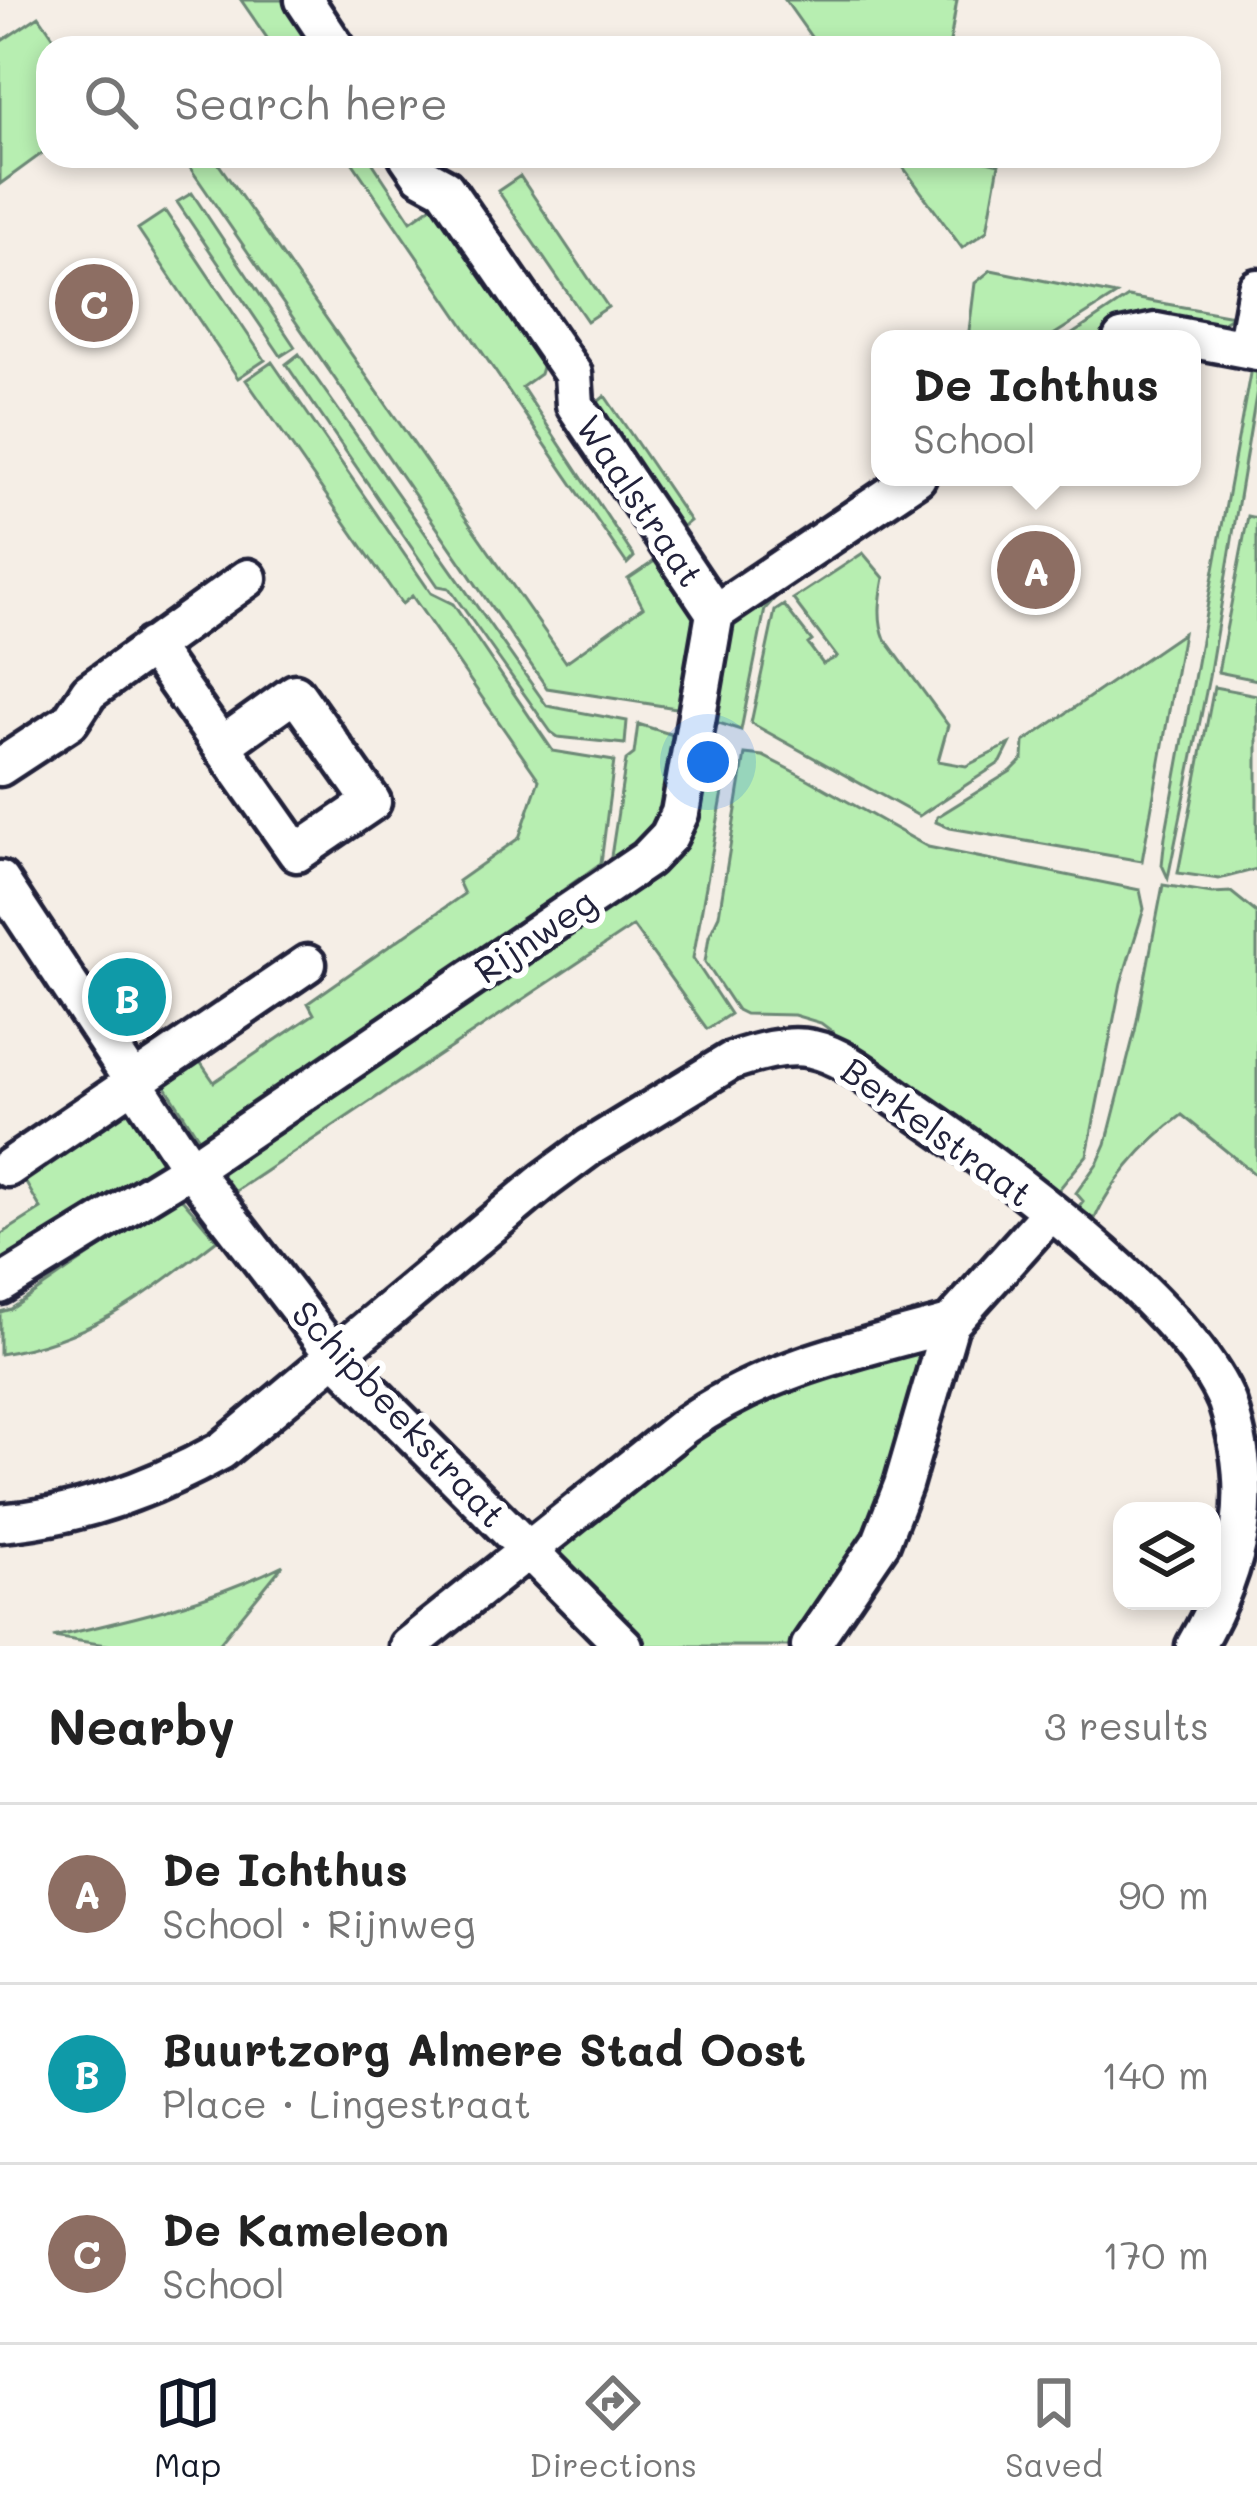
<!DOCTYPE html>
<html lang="en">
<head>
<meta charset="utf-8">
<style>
  body { margin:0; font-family:Mali,sans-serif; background:#f6f6f6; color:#222 }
  .controls { position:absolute; right:36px; bottom:36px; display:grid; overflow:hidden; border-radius:24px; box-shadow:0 6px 18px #0003 }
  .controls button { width:108px; height:108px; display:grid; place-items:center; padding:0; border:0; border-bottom:3px solid #e0e0e0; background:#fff; color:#222; font:60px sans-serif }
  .you { position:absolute; left:708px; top:762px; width:42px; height:42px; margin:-30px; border:9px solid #fff; border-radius:50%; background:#1a73e8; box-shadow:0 0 0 18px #1a73e833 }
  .badge { display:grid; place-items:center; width:78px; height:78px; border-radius:50%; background:#111827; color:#fff; font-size:39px; font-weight:700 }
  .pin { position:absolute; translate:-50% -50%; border:6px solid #fff; box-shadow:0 3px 12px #0006 }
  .popup { position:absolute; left:871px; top:330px; width:330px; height:156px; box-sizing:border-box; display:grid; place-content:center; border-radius:24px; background:#fff; filter:drop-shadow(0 3px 9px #0005); font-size:39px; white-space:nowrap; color:#767676 }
  .popup b { font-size:45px; color:#222 }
  .popup::after { content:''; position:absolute; left:50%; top:100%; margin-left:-24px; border:24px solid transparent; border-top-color:#fff }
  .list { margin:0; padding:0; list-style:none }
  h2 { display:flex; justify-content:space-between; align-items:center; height:156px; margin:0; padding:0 48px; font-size:51px }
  h2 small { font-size:39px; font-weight:400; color:#767676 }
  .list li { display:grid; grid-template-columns:78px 1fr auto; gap:36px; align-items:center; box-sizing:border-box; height:180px; padding:0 48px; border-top:3px solid #e0e0e0 }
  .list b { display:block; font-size:45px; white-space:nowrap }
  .list p { margin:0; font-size:39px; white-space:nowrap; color:#767676 }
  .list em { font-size:39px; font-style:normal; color:#767676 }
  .icon { flex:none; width:66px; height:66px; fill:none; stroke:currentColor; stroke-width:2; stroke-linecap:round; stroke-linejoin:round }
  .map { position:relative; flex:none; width:1257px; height:1646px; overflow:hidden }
  .search { position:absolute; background:#fff; box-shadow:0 6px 18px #0003; left:36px; right:36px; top:36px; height:132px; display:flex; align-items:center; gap:30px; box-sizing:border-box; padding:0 42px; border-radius:36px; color:#767676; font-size:45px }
  .sheet { height:696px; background:#fff }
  nav { display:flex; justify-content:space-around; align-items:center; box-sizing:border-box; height:168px; border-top:3px solid #e0e0e0; background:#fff; font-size:33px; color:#767676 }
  nav a { display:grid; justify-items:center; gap:6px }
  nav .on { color:#111827 }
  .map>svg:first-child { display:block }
</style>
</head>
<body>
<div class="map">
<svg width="1257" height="1646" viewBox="0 0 1257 1646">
  <rect width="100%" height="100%" fill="#f5eee6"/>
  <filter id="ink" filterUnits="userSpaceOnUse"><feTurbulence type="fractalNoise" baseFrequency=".00833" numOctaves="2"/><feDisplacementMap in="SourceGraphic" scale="24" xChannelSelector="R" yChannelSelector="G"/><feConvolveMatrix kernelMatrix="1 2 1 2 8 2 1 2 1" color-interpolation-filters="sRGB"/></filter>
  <g filter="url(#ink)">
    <path fill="#b7eeb1" stroke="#6c8876" stroke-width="3" d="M 241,0 L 287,0 L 313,36 L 296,48 L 274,48 Z
      M 785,0 L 957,0 L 949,48 L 819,48 Z
      M 39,16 L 61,48 L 48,48 L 48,149 L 0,184 L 0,42 Z
      M 182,156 L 213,156 L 566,662 L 643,607 L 628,579 L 665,554 L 698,612 L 683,709 L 547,688 Z
      M 348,156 L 368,156 L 411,221 L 431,207 L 448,213 L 546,354 L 540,374 L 522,387 L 634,557 L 627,564 Z
      M 895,156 L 966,156 L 999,164 L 987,231 L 962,248 Z
      M 520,176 L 608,307 L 587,321 L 498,191 Z
      M 192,193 L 295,347 L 281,356 L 177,202 Z
      M 165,211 L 265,360 L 238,378 L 138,229 Z
      M 991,270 L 1116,295 L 1047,339 L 968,339 L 975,283 Z
      M 1128,297 L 1233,316 L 1215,327 L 1135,316 L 1096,339 L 1065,339 Z
      M 299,354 L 547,706 L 627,721 L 625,744 L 558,737 L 551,732 L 449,588 L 438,586 L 286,364 Z
      M 272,362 L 431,593 L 453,604 L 553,751 L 614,761 L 601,863 L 520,921 L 515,937 L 215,1138 L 200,1140 L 159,1076 L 196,1056 L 214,1082 L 314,1014 L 308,1003 L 464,894 L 458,881 L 519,838 L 539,780 L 412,596 L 402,604 L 246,380 Z
      M 1257,365 L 1257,390 L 1209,677 L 1168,878 L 1162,865 L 1165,837 L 1251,368 Z
      M 605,396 L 690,521 L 680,529 L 594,405 Z
      M 1248,516 L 1257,518 L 1257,680 L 1218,672 Z
      M 863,553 L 884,578 C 880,599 877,619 885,639 L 948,725 L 938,761 L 966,766 L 1010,744 L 1001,762 L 919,816 L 751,723 L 775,611 L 784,605 L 812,641 L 808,644 L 823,664 L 837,657 L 793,599 Z
      M 775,598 L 765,609 L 741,730 L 709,720 C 719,674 717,607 775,598 Z
      M 1183,633 L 1142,861 L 950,828 L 936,822 L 937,817 L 1011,771 L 1023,759 L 1024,742 Z
      M 1214,687 L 1257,695 L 1257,869 L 1219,879 L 1178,873 Z
      M 638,724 L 683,738 L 658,827 L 609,869 L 626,760 L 634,754 Z
      M 700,745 L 730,753 L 693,958 L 730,1014 L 707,1029 L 633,926 L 230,1195 L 218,1167 L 642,880 Z
      M 745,754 L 763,756 L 808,779 L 928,847 L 1140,890 L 1144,909 L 1121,983 L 1087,1155 L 1052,1198 L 821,1023 L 794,1015 L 745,1014 L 737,1010 L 705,962 L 709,936 L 719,915 Z
      M 1163,885 L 1212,893 L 1231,892 L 1257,913 L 1257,1176 L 1182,1115 C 1146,1141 1105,1187 1091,1229 L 1072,1215 L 1083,1201 L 1076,1193 L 1098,1162 L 1106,1144 L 1135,1031 Z
      M 132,1099 L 167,1159 L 158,1174 L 0,1276 L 0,1235 L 41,1209 L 23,1178 Z
      M 174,1197 L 183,1200 L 217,1240 C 145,1295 93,1339 0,1354 L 0,1312 L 11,1309 Z
      M 934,1341 L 869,1538 L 797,1646 L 639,1646 L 563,1570 L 553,1546 L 747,1393 Z
      M 283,1565 L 217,1646 L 113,1646 L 53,1637 C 133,1619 209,1602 283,1565 Z"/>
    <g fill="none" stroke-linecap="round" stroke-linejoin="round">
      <defs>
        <path id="minor" d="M 304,0 L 336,48
          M 408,156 L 421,175 L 445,188 L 573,374 L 575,405 L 715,613
          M 1122,339 L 1156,332 L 1257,351
          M 1246,349 L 1257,288
          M 151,646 L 297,853 L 372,802 L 295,693 L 221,746
          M 0,767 L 70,721 L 89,692 L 248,578
          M 0,880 L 191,1169 L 334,1355 L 624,1646
          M 8,1168 L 307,964
          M 0,1285 L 207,1158 L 647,859 L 669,836 L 680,813 L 715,613 L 917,477
          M 0,1523 C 77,1517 154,1488 221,1451 L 544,1181 L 590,1147 L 731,1061 C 755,1053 787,1043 812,1049 C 846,1056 878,1086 907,1105 C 995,1165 1187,1305 1227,1402 C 1257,1494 1242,1565 1195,1646
          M 408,1646 L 685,1425 C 764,1369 857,1349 950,1324
          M 810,1646 L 881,1542 L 903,1485 L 950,1324 L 1050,1213"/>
      </defs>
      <use href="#minor" stroke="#22223b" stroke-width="45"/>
      <use href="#minor" stroke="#fff" stroke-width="36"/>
    </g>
  </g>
  <g text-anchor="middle" stroke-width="12" stroke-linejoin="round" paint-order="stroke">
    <g font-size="36" fill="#22223b" stroke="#fff">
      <text transform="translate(640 501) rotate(56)" y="13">Waalstraat</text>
      <text transform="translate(535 936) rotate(-34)" y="13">Rijnweg</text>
      <text transform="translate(937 1132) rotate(36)" y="13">Berkelstraat</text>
      <text transform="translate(399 1414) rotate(47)" y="13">Schipbeekstraat</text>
    </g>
  </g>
</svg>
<div class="controls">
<button><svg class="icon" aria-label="layers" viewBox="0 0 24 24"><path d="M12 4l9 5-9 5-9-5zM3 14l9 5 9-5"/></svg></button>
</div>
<div class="you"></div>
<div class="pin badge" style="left:1036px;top:570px;background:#8d6e63">A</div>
<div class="popup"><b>De Ichthus</b>School</div>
<div class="pin badge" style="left:127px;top:997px;background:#0f9aa8">B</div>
<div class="pin badge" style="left:94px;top:303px;background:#8d6e63">C</div>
<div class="search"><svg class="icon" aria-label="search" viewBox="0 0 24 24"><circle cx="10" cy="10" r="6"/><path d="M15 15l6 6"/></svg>Search here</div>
</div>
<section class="sheet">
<h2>Nearby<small>3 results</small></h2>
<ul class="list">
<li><span class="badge" style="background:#8d6e63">A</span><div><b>De Ichthus</b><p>School · Rijnweg</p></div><em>90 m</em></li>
<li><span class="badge" style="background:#0f9aa8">B</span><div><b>Buurtzorg Almere Stad Oost</b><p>Place · Lingestraat</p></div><em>140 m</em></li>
<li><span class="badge" style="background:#8d6e63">C</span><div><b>De Kameleon</b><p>School</p></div><em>170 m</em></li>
</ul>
</section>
<nav>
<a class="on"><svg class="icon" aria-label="map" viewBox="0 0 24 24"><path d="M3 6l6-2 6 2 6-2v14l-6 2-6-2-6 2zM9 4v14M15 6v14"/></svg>Map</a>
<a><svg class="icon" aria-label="directions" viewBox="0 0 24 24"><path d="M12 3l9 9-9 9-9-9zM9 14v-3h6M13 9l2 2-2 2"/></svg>Directions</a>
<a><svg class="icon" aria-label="saved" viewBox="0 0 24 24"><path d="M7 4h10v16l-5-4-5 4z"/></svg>Saved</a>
</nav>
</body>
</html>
